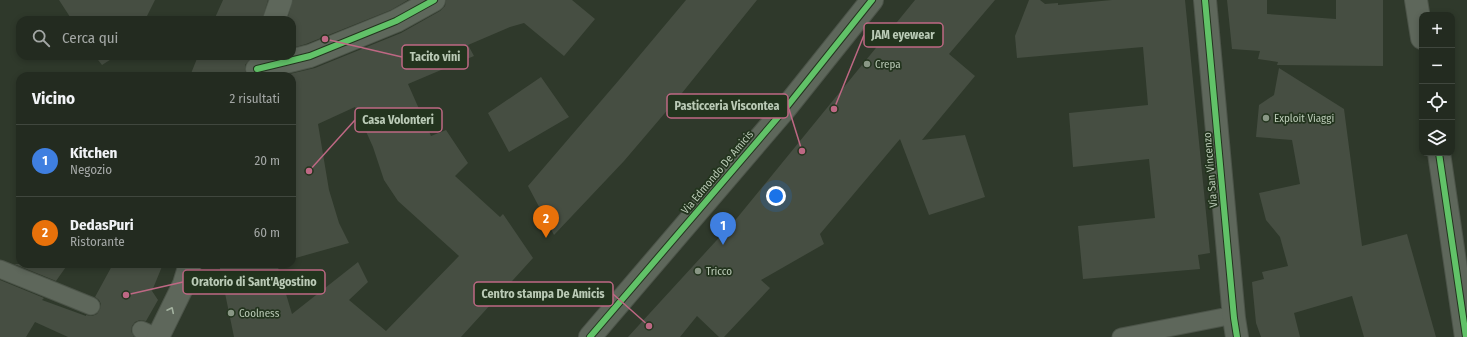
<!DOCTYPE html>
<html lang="it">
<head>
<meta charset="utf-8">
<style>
  body { margin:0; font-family:"Fira Sans Condensed",sans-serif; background:#2b3329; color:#f1f3f6 }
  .controls { position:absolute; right:12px; top:12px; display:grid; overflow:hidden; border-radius:8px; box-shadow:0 2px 6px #0003 }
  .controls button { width:36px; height:36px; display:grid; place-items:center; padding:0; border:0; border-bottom:1px solid #40473e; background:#232b20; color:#f1f3f6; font:20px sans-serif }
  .you { position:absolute; left:776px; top:196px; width:14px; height:14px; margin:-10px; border:3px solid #fff; border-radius:50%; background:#1a73e8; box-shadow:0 0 0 6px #1a73e833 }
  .badge { display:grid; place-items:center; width:26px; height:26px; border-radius:50%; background:#1a73e8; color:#fff; font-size:13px; font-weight:700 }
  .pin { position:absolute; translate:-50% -33px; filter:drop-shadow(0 1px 2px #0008) }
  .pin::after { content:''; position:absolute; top:21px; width:14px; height:12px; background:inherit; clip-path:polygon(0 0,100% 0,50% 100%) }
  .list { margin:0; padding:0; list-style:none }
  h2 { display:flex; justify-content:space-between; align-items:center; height:52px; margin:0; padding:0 16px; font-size:17px }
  h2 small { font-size:13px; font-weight:400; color:#a3a7a5 }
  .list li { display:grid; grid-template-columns:26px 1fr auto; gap:12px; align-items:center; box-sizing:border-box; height:72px; padding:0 16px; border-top:1px solid #40473e }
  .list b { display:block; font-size:15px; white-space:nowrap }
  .list p { margin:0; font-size:13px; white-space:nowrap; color:#a3a7a5 }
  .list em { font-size:13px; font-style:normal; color:#a3a7a5 }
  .icon { flex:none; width:22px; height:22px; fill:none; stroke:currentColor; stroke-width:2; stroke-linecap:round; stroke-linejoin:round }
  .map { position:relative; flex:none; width:1467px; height:337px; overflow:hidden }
  .search { position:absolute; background:#232b20; box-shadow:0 2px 6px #0003; left:16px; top:16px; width:280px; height:44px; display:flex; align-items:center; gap:10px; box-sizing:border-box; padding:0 14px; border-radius:12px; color:#a3a7a5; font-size:15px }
  .panel { position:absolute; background:#232b20; box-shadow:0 2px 6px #0003; left:16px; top:72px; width:280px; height:196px; border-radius:12px }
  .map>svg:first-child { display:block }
</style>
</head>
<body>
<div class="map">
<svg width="1467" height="337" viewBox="0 0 1467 337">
  <rect width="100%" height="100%" fill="#2f392b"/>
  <path fill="#464e42" d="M 59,0 L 155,0 L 145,20 L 72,20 Z
    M 223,0 L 268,0 L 262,20 L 214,20 Z
    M 293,0 L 408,0 L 391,10 L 306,44 L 292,48 L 292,20 L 287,20 Z
    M 446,0 L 572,0 L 595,19 L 564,56 L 524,23 L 510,27 L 468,45 L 474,56 L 408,84 L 431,136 L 446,130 L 468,163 L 455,176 L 500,217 L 503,214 L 533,258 L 461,337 L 234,337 L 219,264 L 277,264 L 292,314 L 358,262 L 368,282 L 349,300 L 386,331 L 459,256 L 398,201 L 384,180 L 373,147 L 355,107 L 318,124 L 329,190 L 339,223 L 349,243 L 292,259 L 292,76 L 281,76 L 315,68 L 401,33 L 440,11 L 445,6 Z
    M 686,0 L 757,0 L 682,93 L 624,161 L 554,235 L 528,186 L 619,80 Z
    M 915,0 L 995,0 L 949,54 L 975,76 L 922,140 L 965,135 L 985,197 L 929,215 L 900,139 L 820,234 L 824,244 L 761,280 L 770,288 L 724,337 L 719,337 L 697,316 L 680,337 L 628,337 L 737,218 Z
    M 1029,0 L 1040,0 L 1045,4 L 1058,3 L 1058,5 L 1112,0 L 1185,0 L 1210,253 L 1198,255 L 1200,269 L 1083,279 L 1078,226 L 1155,218 L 1149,159 L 1073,167 L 1069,113 L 1148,105 L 1143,47 L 1017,58 L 1015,36 Z
    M 1227,0 L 1267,0 L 1267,14 L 1336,19 L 1336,0 L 1383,0 L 1383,66 L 1277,65 L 1278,62 L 1258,59 L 1260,51 L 1232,49 Z
    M 95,56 L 116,56 L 102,65 Z
    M 198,56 L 258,56 L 249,60 L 245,65 L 245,72 L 247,76 L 190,76 Z
    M 1279,68 L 1344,109 L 1362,246 L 1407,234 L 1436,337 L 1364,337 L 1352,296 L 1294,313 L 1300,337 L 1261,337 L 1256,323 L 1252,282 L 1264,279 L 1262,272 L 1288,266 L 1280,237 L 1266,220 L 1259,193 L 1300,184 L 1292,140 L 1256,137 L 1259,105 L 1274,95 Z
    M 541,77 L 569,117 L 509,152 L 488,113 Z
    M 14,264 L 68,264 L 56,281 Z
    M 113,264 L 163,264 L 152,291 L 158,300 L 146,321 L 140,320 L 135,322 L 132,326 L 131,331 L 134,337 L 68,337 L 35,322 L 26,337 L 0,337 L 0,280 L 44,298 L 42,300 L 86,316 L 86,315 L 92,316 L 97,314 L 100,309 L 101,304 L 99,300 L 95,297 Z"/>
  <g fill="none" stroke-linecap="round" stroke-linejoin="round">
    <defs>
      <path id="service" d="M 0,269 L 91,306
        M 141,330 L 157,337
        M 1121,337 L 1234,315"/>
      <path id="minor" d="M 1205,0 L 1234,318 L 1237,337
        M 1416,0 L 1422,38
        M 274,20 L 281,0
        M 257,69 L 310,56 L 396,21 L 434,0
        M 1439,153 L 1466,337
        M 158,337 L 184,284 L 190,264"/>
      <path id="tertiary" d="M 590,337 L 785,109 L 872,0"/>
    </defs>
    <use href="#service" stroke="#4c5449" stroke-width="19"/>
    <use href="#minor" stroke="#4c5449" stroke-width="24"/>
    <use href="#tertiary" stroke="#4c5449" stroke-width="24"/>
    <use href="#service" stroke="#5e675b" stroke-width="17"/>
    <use href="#minor" stroke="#5e675b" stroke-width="22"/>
    <use href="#tertiary" stroke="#5e675b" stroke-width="22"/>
    <defs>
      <path id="cycleway" d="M 1205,0 L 1234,318 L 1237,337
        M 257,69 L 310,56 L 396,21 L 434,0
        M 1439,153 L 1466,337
        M 590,337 L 785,109 L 872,0"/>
    </defs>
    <use href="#cycleway" stroke="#23341e" stroke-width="8"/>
    <use href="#cycleway" stroke="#61c268" stroke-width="6"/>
  </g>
  <defs><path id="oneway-chevron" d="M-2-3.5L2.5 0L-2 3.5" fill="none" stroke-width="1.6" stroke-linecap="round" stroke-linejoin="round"/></defs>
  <use stroke="#a3b19f" href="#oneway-chevron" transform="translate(171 310) rotate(-64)"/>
  <g fill="#899785" stroke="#23341e" stroke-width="1.5">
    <circle cx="867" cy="64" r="4"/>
    <circle cx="1266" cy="118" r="4"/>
    <circle cx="698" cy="271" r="4"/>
    <circle cx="231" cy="313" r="4"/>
  </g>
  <g text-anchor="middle" stroke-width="3.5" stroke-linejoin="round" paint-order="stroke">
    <g font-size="11" fill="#bacab6" stroke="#23341e" text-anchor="start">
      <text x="875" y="68">Crepa</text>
      <text x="1274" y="122">Exploit Viaggi</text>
      <text x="706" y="275">Tricco</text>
      <text x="239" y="317">Coolness</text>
    </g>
    <g font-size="11" fill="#bacab6" stroke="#23341e">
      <text transform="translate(1210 170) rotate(-95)" y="4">Via San Vincenzo</text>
      <text transform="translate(717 172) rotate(-50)" y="4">Via Edmondo De Amicis</text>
    </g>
  </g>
  <path fill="none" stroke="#be6884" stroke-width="1.5" d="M834 109L864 35M325 39L402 57M802 151L788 106M309 171L355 120M126 295L183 282M649 326L613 294"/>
  <g fill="#be6884" stroke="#23341e" stroke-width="1.5">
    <circle cx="834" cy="109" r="4"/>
    <circle cx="325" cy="39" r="4"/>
    <circle cx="802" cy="151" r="4"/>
    <circle cx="309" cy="171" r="4"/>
    <circle cx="126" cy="295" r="4"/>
    <circle cx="649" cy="326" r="4"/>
  </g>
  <g fill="#23341e" stroke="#be6884" stroke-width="1.5">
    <rect x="864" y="23" width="79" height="24" rx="4"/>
    <rect x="402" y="45" width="66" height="24" rx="4"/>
    <rect x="667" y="94" width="121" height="24" rx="4"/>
    <rect x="355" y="108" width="87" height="24" rx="4"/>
    <rect x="183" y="270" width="142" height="24" rx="4"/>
    <rect x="474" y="282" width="139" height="24" rx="4"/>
  </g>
  <g font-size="12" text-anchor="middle" font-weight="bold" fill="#bacab6">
    <text x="903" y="39">JAM eyewear</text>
    <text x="435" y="61">Tacito vini</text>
    <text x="727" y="110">Pasticceria Viscontea</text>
    <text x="398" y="124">Casa Volonteri</text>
    <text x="254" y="286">Oratorio di Sant'Agostino</text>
    <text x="543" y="298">Centro stampa De Amicis</text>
  </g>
</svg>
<div class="controls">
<button>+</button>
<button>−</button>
<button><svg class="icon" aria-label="locate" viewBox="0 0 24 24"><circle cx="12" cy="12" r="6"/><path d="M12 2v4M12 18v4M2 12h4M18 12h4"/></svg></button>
<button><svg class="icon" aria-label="layers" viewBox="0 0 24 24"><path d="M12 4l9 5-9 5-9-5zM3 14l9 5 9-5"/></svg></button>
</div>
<div class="you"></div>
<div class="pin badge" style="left:723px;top:245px;background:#3f7fe0">1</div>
<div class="pin badge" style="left:546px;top:238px;background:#e8710a">2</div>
<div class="search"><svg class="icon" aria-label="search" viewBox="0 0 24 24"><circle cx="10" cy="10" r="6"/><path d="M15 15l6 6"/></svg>Cerca qui</div>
<section class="panel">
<h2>Vicino<small>2 risultati</small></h2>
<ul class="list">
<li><span class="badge" style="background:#3f7fe0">1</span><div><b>Kitchen</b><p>Negozio</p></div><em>20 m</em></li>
<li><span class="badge" style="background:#e8710a">2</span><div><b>DedasPuri</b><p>Ristorante</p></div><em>60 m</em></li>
</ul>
</section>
</div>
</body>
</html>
